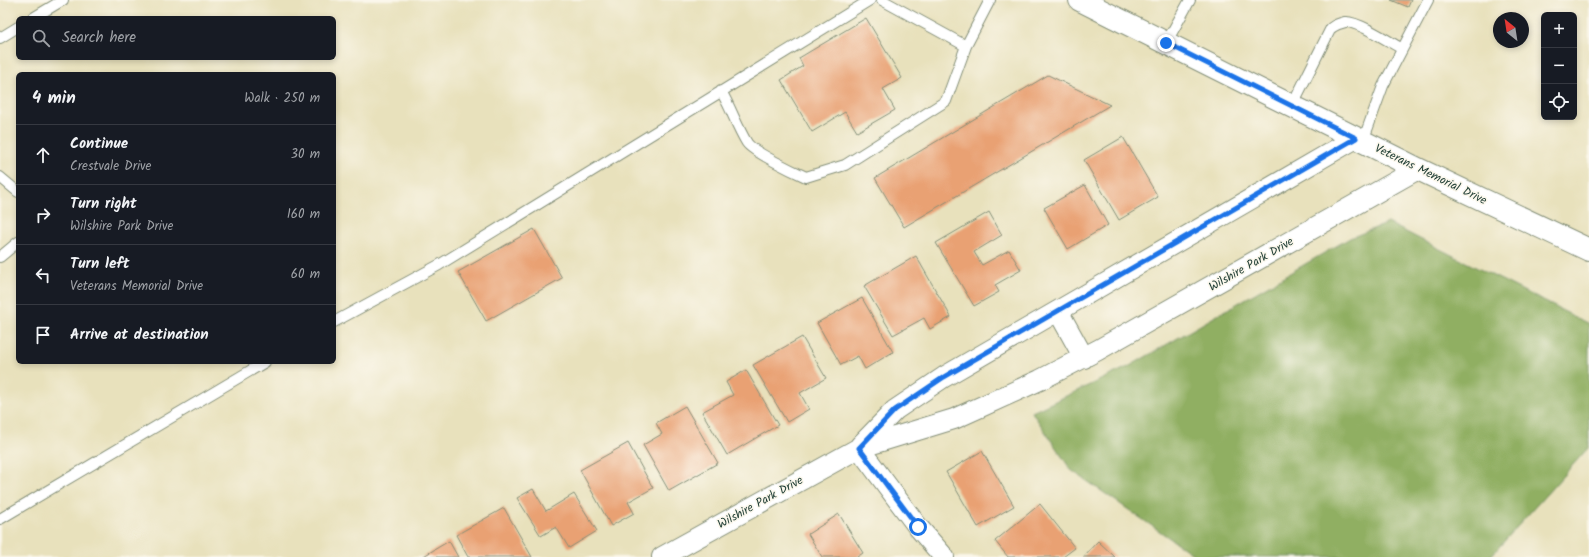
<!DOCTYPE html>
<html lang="en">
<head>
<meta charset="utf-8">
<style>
  body { margin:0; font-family:Kalam,sans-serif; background:#20242c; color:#f1f3f6 }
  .controls { position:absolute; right:12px; top:12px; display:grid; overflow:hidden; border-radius:6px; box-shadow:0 2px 6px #0003 }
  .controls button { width:36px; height:36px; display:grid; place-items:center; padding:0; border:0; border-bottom:1px solid #363941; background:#171b24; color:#f1f3f6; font:20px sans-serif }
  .compass { position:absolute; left:1493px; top:12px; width:36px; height:36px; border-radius:50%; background:#171b24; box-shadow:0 2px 6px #0003; rotate:330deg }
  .stop { position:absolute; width:12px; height:12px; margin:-9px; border:3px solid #1a73e8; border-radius:50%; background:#fff }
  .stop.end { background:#1a73e8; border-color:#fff; box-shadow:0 1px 4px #0008 }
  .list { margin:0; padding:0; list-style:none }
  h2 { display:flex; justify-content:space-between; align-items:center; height:52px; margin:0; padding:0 16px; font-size:17px }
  h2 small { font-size:13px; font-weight:400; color:#9ea1a6 }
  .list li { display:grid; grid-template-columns:26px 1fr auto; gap:12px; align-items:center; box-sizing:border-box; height:60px; padding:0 16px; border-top:1px solid #363941 }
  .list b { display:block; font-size:15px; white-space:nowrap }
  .list p { margin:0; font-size:13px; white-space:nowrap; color:#9ea1a6 }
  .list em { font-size:13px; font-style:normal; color:#9ea1a6 }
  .icon { flex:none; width:22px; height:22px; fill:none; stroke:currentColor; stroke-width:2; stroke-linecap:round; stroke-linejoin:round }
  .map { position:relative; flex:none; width:1589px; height:557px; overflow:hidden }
  .search { position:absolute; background:#171b24; box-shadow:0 2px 6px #0003; left:16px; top:16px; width:320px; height:44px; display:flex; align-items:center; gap:10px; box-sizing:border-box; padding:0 14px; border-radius:6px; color:#9ea1a6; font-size:15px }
  .panel { position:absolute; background:#171b24; box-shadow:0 2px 6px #0003; left:16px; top:72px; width:320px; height:292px; border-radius:6px }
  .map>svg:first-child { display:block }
</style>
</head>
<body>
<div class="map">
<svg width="1589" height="557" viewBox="0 0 1589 557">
  <rect width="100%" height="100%" fill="#fbf7ec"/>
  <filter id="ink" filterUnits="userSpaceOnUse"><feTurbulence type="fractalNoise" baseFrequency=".025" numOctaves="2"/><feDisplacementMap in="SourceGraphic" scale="8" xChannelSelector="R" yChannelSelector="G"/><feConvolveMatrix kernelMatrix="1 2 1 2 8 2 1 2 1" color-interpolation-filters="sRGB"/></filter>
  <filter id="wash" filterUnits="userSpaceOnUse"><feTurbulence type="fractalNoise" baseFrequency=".012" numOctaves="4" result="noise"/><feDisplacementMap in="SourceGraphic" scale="16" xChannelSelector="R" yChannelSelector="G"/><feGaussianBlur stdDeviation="0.9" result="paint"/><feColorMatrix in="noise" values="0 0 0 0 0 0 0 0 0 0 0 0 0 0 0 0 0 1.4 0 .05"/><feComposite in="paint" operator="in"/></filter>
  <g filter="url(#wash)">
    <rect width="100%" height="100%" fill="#e8e1bc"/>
    <path fill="#90af62" stroke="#58764b" d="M 1388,223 L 1589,324 L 1589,447 L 1490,557 L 1197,557 L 1071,470 L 1032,412 L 1128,367 L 1350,238 Z"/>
    <g id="blocks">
      <path fill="#e9a173" d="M 1391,0 L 1411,0 L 1408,7 Z
        M 866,18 L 902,78 L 883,89 L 895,110 L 857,132 L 845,112 L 812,132 L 781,80 L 803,66 L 799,58 Z
        M 1048,75 L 1110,105 L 904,227 L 875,178 Z
        M 1123,137 L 1158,197 L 1119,220 L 1084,160 Z
        M 1085,185 L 1108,225 L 1068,249 L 1044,208 Z
        M 989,212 L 1002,235 L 974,252 L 982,265 L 1009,250 L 1021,270 L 995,285 L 999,292 L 974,306 L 936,243 Z
        M 534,229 L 562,278 L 486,321 L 458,272 Z
        M 916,256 L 951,317 L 930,329 L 924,318 L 893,335 L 864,286 Z
        M 862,298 L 893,352 L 865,369 L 858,356 L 841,365 L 817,323 Z
        M 802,337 L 826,378 L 800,393 L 809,409 L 787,422 L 753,365 Z
        M 746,370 L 778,425 L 727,455 L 702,412 L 733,395 L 726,382 Z
        M 685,406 L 718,463 L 669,491 L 643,445 L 662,434 L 656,423 Z
        M 628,443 L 653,488 L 628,502 L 634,513 L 611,526 L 580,470 Z
        M 982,451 L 1014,506 L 978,527 L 946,472 Z
        M 533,489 L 546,511 L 574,494 L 597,531 L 569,548 L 556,527 L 541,536 L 517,498 Z
        M 1040,504 L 1075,548 L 1063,557 L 1008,557 L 995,541 Z
        M 504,508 L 532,557 L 468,557 L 456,535 Z
        M 839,514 L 863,553 L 857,557 L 822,557 L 808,534 Z
        M 449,541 L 458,557 L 422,557 Z
        M 1098,541 L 1115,557 L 1083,557 Z"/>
    </g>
  </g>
  <g filter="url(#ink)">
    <use href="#blocks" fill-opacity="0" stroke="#848f78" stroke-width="1"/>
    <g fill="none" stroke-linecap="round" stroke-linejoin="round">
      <defs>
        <path id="service" d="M 882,0 L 966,46 L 990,0
          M 33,18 L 63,0
          M 0,38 L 18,27
          M 1166,43 L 1190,0
          M 721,91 C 731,108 737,127 747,143 C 753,152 795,172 806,177 L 845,165 L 946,101 L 966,46
          M 1292,106 L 1331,28 C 1335,25 1340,23 1345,22 C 1358,21 1390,42 1402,49
          M 1363,141 L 1383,86 L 1428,0
          M 0,177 L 18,192
          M 0,257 L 18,242
          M 334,322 L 439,265 L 870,0
          M 0,519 L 265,362"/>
        <path id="minor" d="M 1058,311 L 1084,358
          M 860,446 L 895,410 L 944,377 L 1356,138
          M 859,448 L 918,527 L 944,557
          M 662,557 L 859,448 L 954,419 L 1040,380 L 1098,350 L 1418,169"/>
        <path id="secondary" d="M 1080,0 L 1418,169 L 1589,250"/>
      </defs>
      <use href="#service" stroke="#848f78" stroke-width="12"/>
      <use href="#minor" stroke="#848f78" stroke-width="22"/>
      <use href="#secondary" stroke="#848f78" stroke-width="24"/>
      <use href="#service" stroke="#fff" stroke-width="10"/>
      <use href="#minor" stroke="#fff" stroke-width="20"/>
      <use href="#secondary" stroke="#fff" stroke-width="22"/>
    </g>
  </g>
  <g fill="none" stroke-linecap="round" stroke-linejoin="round" filter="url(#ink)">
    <path stroke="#1a73e8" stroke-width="5" d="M 918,527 L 859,448 L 895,410 L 944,377 L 1356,138 L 1166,43"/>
  </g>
  <g text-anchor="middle" stroke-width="3" stroke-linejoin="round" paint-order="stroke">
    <g font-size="12" fill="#1f3d34" stroke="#fbf7ec">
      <text transform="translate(1431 174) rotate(26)" y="4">Veterans Memorial Drive</text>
      <text transform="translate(1251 264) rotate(-30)" y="4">Wilshire Park Drive</text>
      <text transform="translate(760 502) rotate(-29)" y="4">Wilshire Park Drive</text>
    </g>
  </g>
</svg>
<div class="controls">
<button>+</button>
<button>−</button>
<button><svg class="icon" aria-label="locate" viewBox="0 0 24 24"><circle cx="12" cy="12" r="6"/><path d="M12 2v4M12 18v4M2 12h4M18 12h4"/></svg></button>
</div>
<svg class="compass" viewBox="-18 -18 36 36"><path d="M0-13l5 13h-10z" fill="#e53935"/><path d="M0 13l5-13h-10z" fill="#9ea1a6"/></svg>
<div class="stop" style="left:918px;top:527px"></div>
<div class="stop end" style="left:1166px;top:43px"></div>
<div class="search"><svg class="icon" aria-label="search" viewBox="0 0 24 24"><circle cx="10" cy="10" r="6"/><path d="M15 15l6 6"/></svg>Search here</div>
<section class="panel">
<h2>4 min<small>Walk · 250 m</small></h2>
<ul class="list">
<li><svg class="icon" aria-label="ahead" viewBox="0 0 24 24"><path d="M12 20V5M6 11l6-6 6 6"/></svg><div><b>Continue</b><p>Crestvale Drive</p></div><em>30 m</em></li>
<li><svg class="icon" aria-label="right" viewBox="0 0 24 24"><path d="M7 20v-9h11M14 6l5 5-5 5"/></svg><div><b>Turn right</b><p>Wilshire Park Drive</p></div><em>160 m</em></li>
<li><svg class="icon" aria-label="left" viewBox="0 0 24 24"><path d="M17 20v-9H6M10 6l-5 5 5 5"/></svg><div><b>Turn left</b><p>Veterans Memorial Drive</p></div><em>60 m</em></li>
<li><svg class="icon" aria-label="arrive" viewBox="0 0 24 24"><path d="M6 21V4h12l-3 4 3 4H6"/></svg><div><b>Arrive at destination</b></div></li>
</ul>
</section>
</div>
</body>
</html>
